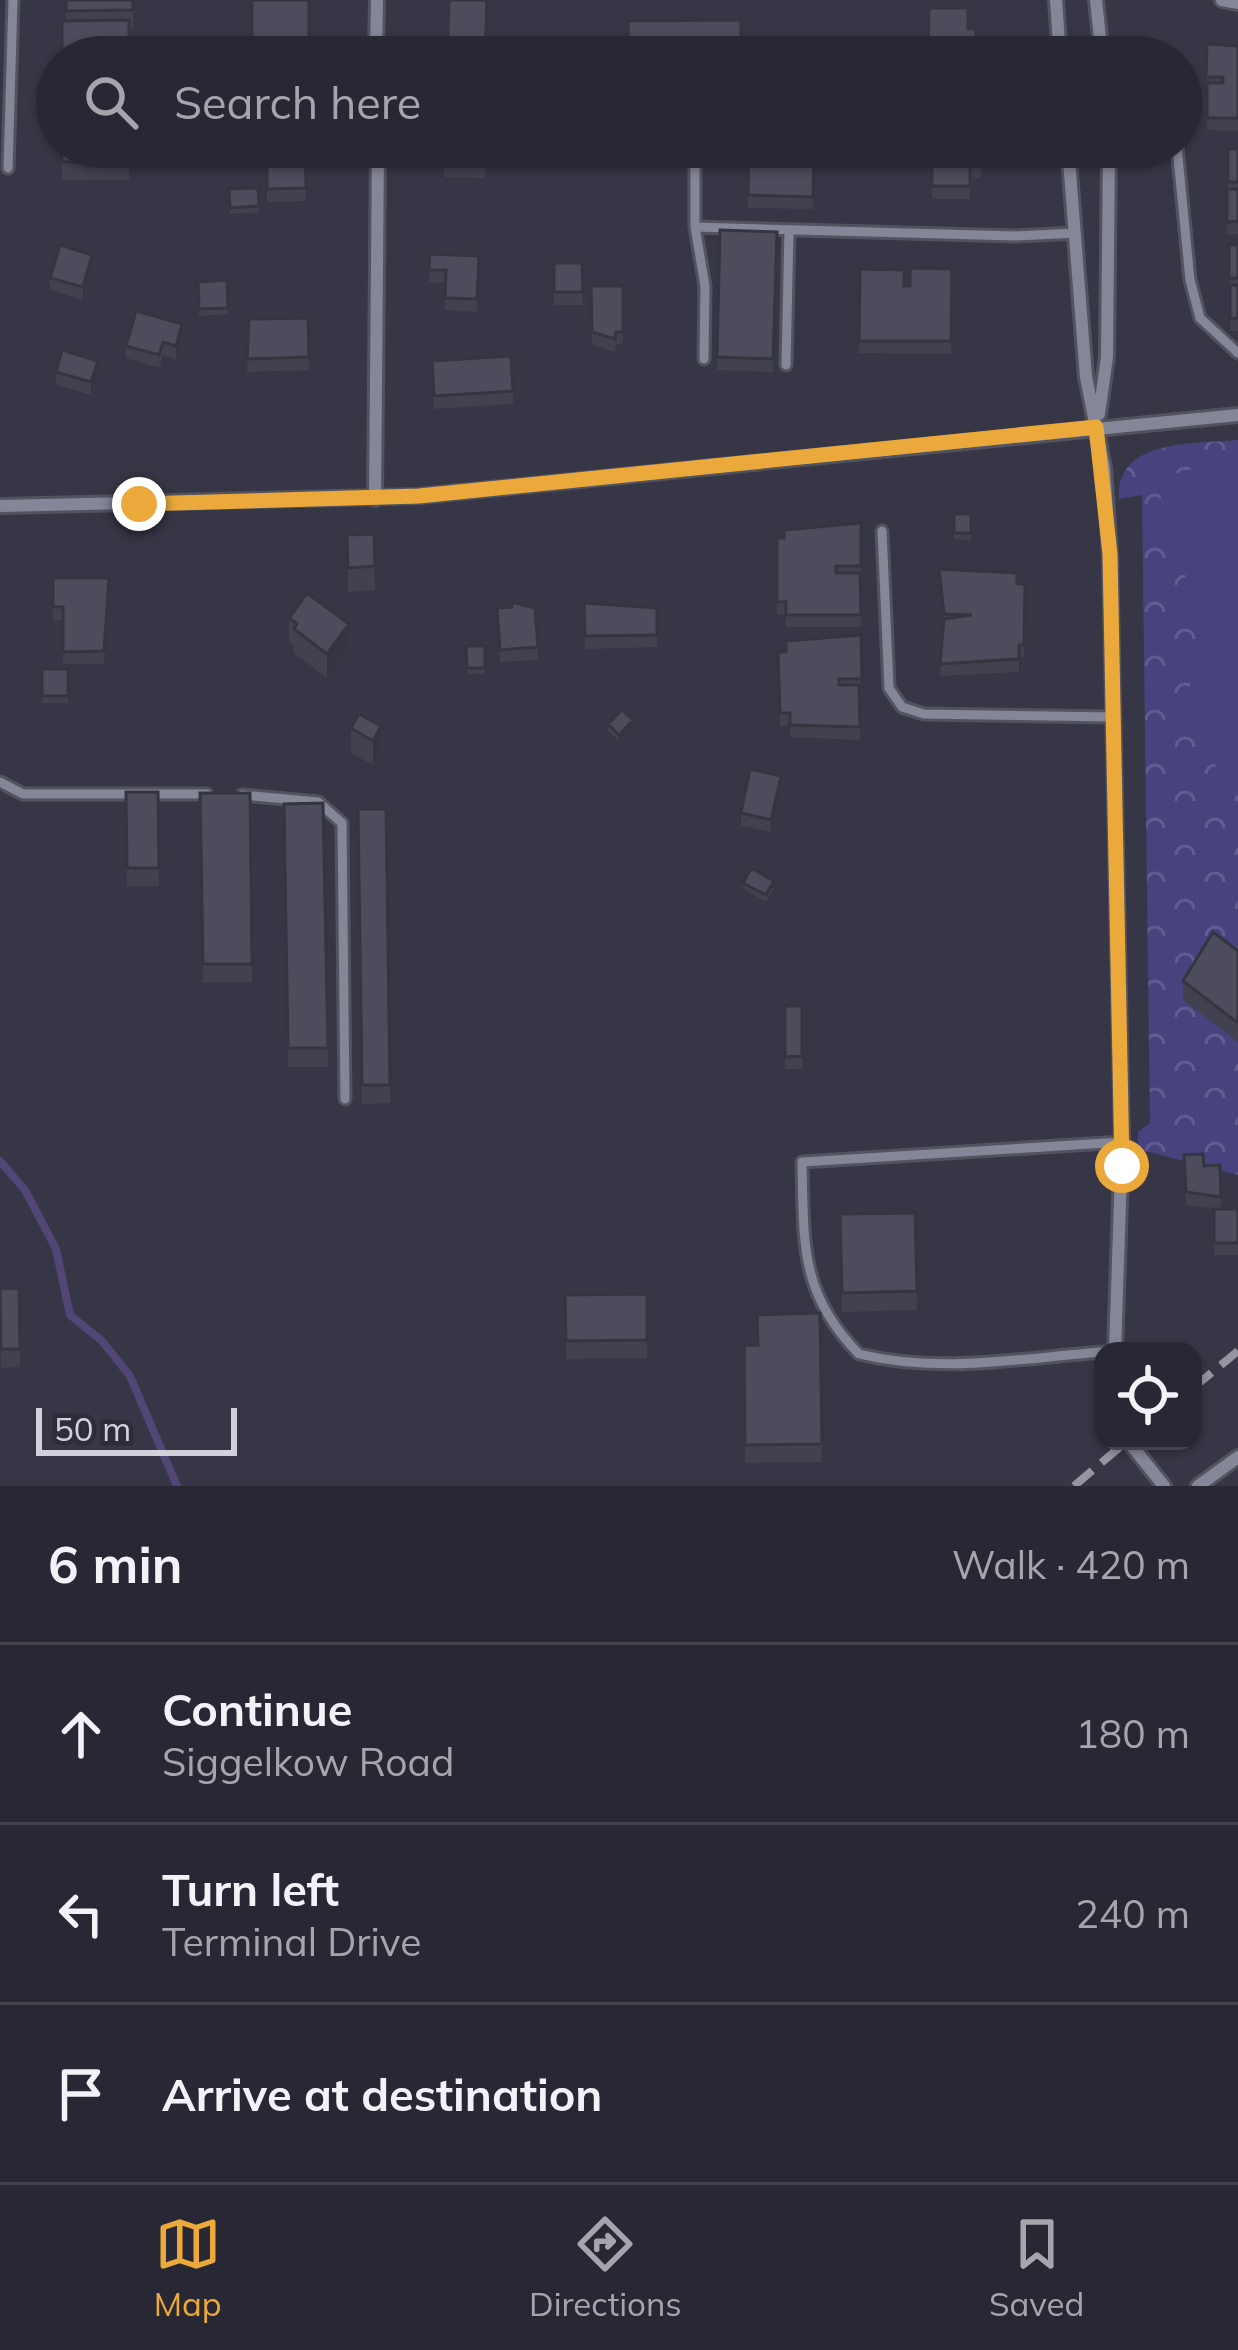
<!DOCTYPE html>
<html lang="en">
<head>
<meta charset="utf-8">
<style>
  body { margin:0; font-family:Mulish,sans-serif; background:#343440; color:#f1f3f6 }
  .controls { position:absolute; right:36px; bottom:36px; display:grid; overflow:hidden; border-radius:24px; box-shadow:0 3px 9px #0004 }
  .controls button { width:108px; height:108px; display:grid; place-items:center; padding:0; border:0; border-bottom:3px solid #44444f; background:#282834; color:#f1f3f6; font:60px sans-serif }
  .scale { position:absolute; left:36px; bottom:30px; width:201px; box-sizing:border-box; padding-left:12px; border:6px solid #d1d1db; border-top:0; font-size:33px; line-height:42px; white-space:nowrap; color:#d1d1db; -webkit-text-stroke:9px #2c2c3b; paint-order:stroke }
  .stop { position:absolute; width:36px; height:36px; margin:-27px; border:9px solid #eca93b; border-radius:50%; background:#fff }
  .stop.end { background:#eca93b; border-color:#fff; box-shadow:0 3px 12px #0008 }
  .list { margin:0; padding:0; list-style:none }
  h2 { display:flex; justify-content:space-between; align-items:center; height:156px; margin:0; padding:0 48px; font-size:51px }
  h2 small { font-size:39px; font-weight:400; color:#a5a6ac }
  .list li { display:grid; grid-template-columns:78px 1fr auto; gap:36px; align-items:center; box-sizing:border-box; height:180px; padding:0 48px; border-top:3px solid #44444f }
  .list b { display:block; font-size:45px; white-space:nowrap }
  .list p { margin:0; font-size:39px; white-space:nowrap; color:#a5a6ac }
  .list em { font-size:39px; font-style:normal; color:#a5a6ac }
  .icon { flex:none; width:66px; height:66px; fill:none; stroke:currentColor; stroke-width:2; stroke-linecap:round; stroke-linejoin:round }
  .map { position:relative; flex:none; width:1238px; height:1486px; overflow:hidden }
  .search { position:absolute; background:#282834; box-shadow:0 3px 9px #0004; left:36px; right:36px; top:36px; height:132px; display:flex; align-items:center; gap:30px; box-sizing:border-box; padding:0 42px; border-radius:66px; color:#a5a6ac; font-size:45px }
  .sheet { height:696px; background:#282834 }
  nav { display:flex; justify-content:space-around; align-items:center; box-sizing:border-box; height:168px; border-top:3px solid #44444f; background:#282834; font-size:33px; color:#a5a6ac }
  nav a { display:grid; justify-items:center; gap:6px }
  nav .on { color:#eca93b }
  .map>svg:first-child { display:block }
</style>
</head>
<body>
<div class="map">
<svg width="1238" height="1486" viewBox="0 0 1238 1486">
  <defs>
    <pattern id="forest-crowns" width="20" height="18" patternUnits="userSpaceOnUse" patternTransform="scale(3)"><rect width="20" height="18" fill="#48437e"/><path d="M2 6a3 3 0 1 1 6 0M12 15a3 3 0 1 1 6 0" fill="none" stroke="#615d90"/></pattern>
  </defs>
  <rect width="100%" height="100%" fill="#363646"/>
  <path fill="url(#forest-crowns)" d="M 1238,440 L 1238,1175 L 1138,1149 L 1138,1132 L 1150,1123 L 1142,495 L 1119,499 C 1115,438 1196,444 1238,440 Z"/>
  <path fill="#48437e" d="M 1238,457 L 1238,796 L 1223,787 L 1190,691 L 1190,663 L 1209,652 L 1155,479 Z"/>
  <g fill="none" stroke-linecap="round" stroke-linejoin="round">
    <path stroke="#514675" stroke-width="8" d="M 0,1161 L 25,1190 L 56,1249 L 70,1315 L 102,1341 L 130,1376 L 177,1486"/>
    <defs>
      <path id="lane" d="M 695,147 L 695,227 L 1015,236 L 1076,233
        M 1177,147 L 1190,280 L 1200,318 L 1238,353
        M 8,168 L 13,0
        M 695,227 L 705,286 L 704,359
        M 786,365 L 789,230
        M 882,531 L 889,688 L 902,707 L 924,714 L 1112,717
        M 0,782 L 23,794 L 207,794
        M 242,795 L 318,802 L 342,823 L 345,1099
        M 1103,1352 C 1021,1358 941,1374 859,1354 C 799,1293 804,1242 802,1162 L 1122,1142"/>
      <path id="street" d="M 1056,0 L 1060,57
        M 1096,0 L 1102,57
        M 1222,0 L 1238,3
        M 376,57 L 377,0
        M 1068,147 L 1086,377 L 1104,468 L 1110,554 L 1122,1142 L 1115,1351
        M 1099,414 L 1107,357 L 1109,147
        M 375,499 L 378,147
        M 0,506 L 419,496 L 1238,415
        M 1128,1441 L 1164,1486
        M 1198,1486 L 1238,1457"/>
    </defs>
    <use href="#lane" stroke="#535360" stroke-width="15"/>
    <use href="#street" stroke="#535360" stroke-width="18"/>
    <use href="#lane" stroke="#868699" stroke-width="9"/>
    <use href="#street" stroke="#868699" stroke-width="12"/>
    <path stroke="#9595a2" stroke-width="8" stroke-dasharray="24 12" stroke-linecap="butt" d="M 1193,1388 L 1238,1351
      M 1074,1486 L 1127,1441"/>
  </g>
  <path fill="#414150" d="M 66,0 L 133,0 L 133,29 L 66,21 Z
    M 252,0 L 309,0 L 309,51 L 252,51 Z
    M 1207,44 L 1238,46 L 1238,131 L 1207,130 Z
    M 62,147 L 129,147 L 129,180 L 62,180 Z
    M 267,147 L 305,147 L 306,201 L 267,202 Z
    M 445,147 L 486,147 L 485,178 L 444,177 Z
    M 749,147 L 814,147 L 813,209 L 748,208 Z
    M 932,147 L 980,147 L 981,178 L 970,177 L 970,199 L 932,199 Z
    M 1228,149 L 1238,149 L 1238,234 L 1227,235 Z
    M 258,188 L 259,213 L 230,214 L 229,189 Z
    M 720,230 L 777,232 L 773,372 L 717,370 Z
    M 1229,245 L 1238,245 L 1238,331 L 1230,331 Z
    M 430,254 L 479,256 L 477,312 L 445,310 L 446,283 L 429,282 Z
    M 554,263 L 582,263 L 583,305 L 554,305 Z
    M 92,267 L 83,300 L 50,290 L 50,278 Z
    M 860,269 L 904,286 L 910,286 L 952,269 L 951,354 L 859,353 Z
    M 227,280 L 228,314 L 199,316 L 198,282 Z
    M 591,286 L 623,286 L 623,344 L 616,344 L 615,352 L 592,345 Z
    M 308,318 L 309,370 L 247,372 L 249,319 Z
    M 182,337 L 176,359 L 163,355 L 159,368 L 126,358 L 126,346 Z
    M 56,372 L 98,374 L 91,395 L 56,385 Z
    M 432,373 L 513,391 L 513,404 L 434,409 Z
    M 954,514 L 971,514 L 971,540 L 954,539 Z
    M 861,523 L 861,627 L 786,627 L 786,614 L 777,614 L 777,538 Z
    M 374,534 L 375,590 L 348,592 L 347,535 Z
    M 939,569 L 1025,584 L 1024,657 L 1019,658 L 1019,672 L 940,676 L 944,623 Z
    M 53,578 L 109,578 L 104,664 L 63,664 L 63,620 L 53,620 Z
    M 584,603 L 657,608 L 657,647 L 585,649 Z
    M 512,607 L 538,647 L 538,660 L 500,662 L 497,608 Z
    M 289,618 L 349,648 L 327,678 L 294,653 L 294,646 L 289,642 Z
    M 861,635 L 860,740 L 790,737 L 790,725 L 780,726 L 778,652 L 786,652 Z
    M 466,646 L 485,646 L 485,674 L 467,674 Z
    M 42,669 L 68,669 L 68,703 L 42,703 Z
    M 359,714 L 381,751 L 373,765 L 351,753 L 351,728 Z
    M 608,724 L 633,727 L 619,741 L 608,731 Z
    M 781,789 L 771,832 L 741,826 L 741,813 Z
    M 126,792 L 158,792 L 159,886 L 127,886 Z
    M 200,793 L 250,793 L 252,982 L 203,983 Z
    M 323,803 L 328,1067 L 288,1067 L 284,804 Z
    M 358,809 L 390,1085 L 390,1103 L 362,1104 Z
    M 743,883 L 774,888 L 766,902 L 743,889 Z
    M 1238,951 L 1238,1042 L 1183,1000 L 1183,981 Z
    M 785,1006 L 802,1006 L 802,1069 L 785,1069 Z
    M 1184,1155 L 1204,1166 L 1220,1165 L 1221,1209 L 1186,1205 Z
    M 1214,1209 L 1238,1209 L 1238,1255 L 1214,1255 Z
    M 915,1213 L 917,1310 L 842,1312 L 840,1214 Z
    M 19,1288 L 20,1367 L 1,1368 L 0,1289 Z
    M 647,1294 L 647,1358 L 566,1359 L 565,1296 Z
    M 820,1313 L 822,1462 L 745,1463 L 744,1345 L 757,1345 Z"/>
  <path fill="#353541" d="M 92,255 L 92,267 L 83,300 L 83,287 Z
    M 182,324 L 182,337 L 176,359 L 176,346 Z
    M 98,361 L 98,374 L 91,395 L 91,382 Z
    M 349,624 L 349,648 L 327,678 L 327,654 Z
    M 633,720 L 633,727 L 619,741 L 619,735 Z
    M 381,726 L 381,751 L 373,765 L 373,741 Z
    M 781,776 L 781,789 L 771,832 L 771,820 Z"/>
  <path fill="#4c4c5d" stroke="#353541" stroke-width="3" d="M 66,0 L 133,0 L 133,10 L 66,11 Z
    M 252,0 L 309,0 L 309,39 L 252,38 Z
    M 449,0 L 487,0 L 485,57 L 447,57 Z
    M 929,8 L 968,8 L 968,29 L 976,29 L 976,57 L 928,57 Z
    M 129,20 L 129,57 L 62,57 L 62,21 Z
    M 741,20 L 741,57 L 629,57 L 628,21 Z
    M 1207,44 L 1238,46 L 1238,118 L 1207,118 L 1207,83 L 1223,83 L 1223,77 L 1206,77 Z
    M 62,147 L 129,147 L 129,162 L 62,162 Z
    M 267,147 L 305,147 L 306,188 L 267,189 Z
    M 445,147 L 485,147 L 485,166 L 444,165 Z
    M 749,147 L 814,147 L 813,197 L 748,195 Z
    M 932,147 L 980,147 L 981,165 L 970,165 L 970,186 L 932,186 Z
    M 1228,149 L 1238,149 L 1238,182 L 1228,182 Z
    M 258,188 L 259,206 L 230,208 L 229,189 Z
    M 1227,189 L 1238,189 L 1238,221 L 1227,222 Z
    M 720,230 L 777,232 L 773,359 L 717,357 Z
    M 60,245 L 92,255 L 83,287 L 50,278 Z
    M 1229,245 L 1238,245 L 1238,278 L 1229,278 Z
    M 430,254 L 479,256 L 477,299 L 445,298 L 446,270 L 429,270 Z
    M 554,263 L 582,263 L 583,292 L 554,292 Z
    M 910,268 L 952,269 L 951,341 L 859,341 L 860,269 L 904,270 L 904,286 L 910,286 Z
    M 227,280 L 228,308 L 199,309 L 198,282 Z
    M 1230,285 L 1238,285 L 1238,318 L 1230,319 Z
    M 591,286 L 623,286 L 623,332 L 616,332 L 615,339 L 592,332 Z
    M 136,311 L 182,324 L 176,346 L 163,342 L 159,355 L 126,346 Z
    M 308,318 L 309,357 L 247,359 L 249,319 Z
    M 62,350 L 98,361 L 91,382 L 56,372 Z
    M 511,356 L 513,391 L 434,396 L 432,361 Z
    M 954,514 L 971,514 L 971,533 L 954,533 Z
    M 861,523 L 861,566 L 836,566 L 836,573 L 860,573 L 861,615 L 786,615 L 786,602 L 777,602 L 777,538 L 784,538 L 784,530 Z
    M 374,534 L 375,566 L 348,568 L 347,535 Z
    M 939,569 L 1017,573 L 1017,584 L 1025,584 L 1024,645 L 1019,645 L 1019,659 L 940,664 L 944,619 L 972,615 L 944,614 Z
    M 53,578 L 109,578 L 104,651 L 63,652 L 63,607 L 53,607 Z
    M 307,593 L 349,624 L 327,654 L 294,629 L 297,624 L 289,618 Z
    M 511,602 L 535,608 L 538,647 L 500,650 L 497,608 L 512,607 Z
    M 584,603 L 657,608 L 657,635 L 585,636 Z
    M 861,635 L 862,679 L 839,679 L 839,685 L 859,685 L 860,727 L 790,725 L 790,713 L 780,713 L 778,652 L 786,652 L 786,641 Z
    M 466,646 L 485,646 L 485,668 L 467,668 Z
    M 42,669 L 68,669 L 68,696 L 42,696 Z
    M 622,710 L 633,720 L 619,735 L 608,724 Z
    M 359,714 L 381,726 L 373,741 L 351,728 Z
    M 750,769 L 781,776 L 771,820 L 741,813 Z
    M 126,792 L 158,792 L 159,868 L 127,868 Z
    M 200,793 L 250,793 L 252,964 L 203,964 Z
    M 323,803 L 328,1048 L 288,1048 L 284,804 Z
    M 358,809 L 386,809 L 390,1085 L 362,1085 Z
    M 751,868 L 774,881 L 766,895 L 743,883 Z
    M 1213,932 L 1238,951 L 1238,1023 L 1183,981 Z
    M 785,1006 L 802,1006 L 802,1056 L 785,1057 Z
    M 1203,1154 L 1204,1166 L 1220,1165 L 1221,1197 L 1186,1192 L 1184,1155 Z
    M 1214,1209 L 1238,1209 L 1238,1243 L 1214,1243 Z
    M 915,1213 L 917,1291 L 842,1293 L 840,1214 Z
    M 19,1288 L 20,1349 L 1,1349 L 0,1289 Z
    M 647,1294 L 647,1340 L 566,1341 L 565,1295 Z
    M 820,1313 L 822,1444 L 745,1445 L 744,1345 L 758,1345 L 757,1315 Z"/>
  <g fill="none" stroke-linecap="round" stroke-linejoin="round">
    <path stroke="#eca93b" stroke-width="15" d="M 139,504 L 419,496 L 1096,427 L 1110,554 L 1122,1166"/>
  </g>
</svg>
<div class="controls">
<button><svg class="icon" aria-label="locate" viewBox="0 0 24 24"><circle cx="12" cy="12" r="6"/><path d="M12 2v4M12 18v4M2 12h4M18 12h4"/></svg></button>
</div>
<div class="scale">50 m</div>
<div class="stop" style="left:1122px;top:1166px"></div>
<div class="stop end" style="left:139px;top:504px"></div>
<div class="search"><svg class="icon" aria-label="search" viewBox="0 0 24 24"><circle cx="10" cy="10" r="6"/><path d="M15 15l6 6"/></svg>Search here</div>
</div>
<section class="sheet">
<h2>6 min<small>Walk · 420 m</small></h2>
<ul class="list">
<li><svg class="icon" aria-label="ahead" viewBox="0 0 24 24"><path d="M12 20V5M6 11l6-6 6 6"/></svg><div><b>Continue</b><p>Siggelkow Road</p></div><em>180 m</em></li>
<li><svg class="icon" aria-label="left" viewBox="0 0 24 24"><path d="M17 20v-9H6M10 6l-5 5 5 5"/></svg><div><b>Turn left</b><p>Terminal Drive</p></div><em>240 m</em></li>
<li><svg class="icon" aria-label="arrive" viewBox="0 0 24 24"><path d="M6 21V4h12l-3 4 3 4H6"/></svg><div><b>Arrive at destination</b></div></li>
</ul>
</section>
<nav>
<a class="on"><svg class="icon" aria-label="map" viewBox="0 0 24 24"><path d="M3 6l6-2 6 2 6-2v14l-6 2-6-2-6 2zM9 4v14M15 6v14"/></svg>Map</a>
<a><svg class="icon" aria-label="directions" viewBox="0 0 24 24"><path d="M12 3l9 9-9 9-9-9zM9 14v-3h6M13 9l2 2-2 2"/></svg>Directions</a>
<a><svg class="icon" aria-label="saved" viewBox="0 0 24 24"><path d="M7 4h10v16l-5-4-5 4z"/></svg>Saved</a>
</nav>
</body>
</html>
